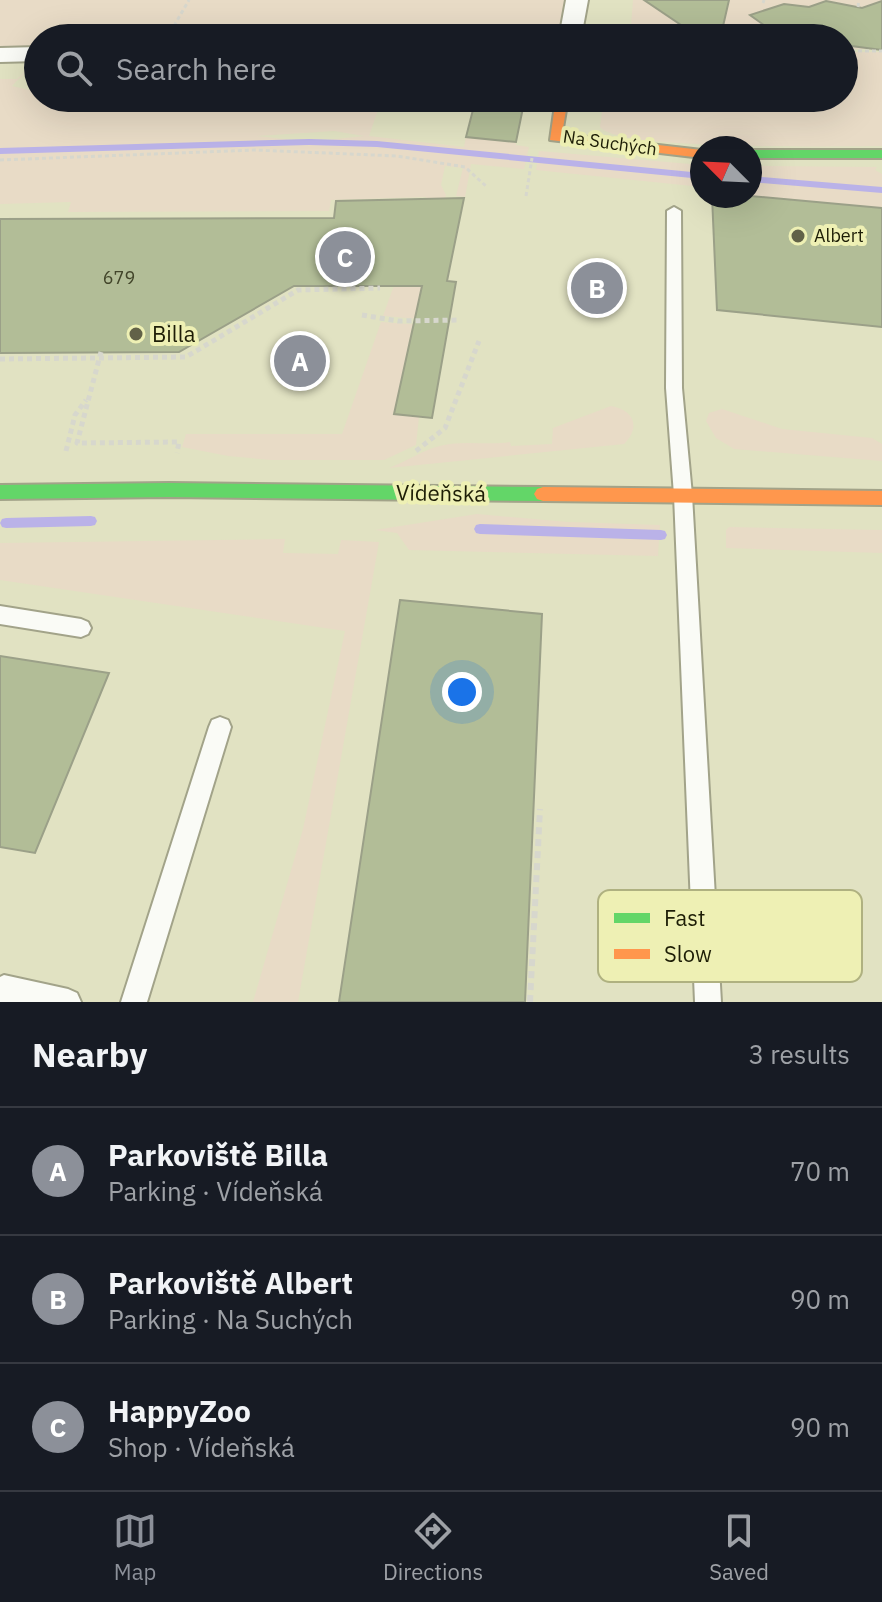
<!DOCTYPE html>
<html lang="en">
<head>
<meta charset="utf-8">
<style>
  body { margin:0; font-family:"IBM Plex Sans",sans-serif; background:#20242c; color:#f1f3f6 }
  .compass { position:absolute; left:690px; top:136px; width:72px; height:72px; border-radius:50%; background:#171b24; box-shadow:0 8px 32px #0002; rotate:294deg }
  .you { position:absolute; left:462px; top:692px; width:28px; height:28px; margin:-20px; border:6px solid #fff; border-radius:50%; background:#1a73e8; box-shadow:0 0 0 12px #1a73e833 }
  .badge { display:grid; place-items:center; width:52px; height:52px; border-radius:50%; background:#8c9099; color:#fff; font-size:26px; font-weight:700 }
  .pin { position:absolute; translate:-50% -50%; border:4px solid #fff; box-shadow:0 2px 8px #0006 }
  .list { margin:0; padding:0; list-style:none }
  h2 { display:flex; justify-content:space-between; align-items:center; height:104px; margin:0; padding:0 32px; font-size:34px }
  h2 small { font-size:26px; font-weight:400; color:#9ea1a6 }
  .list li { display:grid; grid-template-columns:52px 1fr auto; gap:24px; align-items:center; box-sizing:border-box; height:128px; padding:0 32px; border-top:2px solid #363941 }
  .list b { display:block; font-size:30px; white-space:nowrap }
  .list p { margin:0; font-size:26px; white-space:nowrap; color:#9ea1a6 }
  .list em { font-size:26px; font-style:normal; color:#9ea1a6 }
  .icon { flex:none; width:44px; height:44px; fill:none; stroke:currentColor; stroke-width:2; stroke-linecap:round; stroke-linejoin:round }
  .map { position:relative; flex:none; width:882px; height:1002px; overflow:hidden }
  .search { position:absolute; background:#171b24; box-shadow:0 8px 32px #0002; left:24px; right:24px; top:24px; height:88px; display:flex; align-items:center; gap:20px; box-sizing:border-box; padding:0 28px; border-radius:44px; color:#9ea1a6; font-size:30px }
  .sheet { height:488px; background:#171b24 }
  nav { display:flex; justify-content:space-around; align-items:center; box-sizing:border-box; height:112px; border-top:2px solid #363941; background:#171b24; font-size:22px; color:#9ea1a6 }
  nav a { display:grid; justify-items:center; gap:4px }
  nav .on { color:#8c9099 }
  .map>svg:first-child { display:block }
</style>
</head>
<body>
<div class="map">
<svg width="882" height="1002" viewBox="0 0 882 1002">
  <rect width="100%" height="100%" fill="#e1e2c2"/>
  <path fill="#e8dbc6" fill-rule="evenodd" d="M 0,0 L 566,0 L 561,30 L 549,38 L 38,38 L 38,49 L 3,50 L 5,47 L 0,47 Z
    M 633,0 L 882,0 L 882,49 L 844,49 L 844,38 L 630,38 Z
    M 844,52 L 882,52 L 882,146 C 841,146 618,151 600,127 L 604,98 L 844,98 Z
    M 32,65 L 12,86 L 38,92 L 38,98 L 382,98 L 369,136 L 464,147 L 466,137 L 516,142 L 516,145 L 529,147 L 524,169 L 471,164 L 465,197 L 456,196 L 463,168 L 445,166 L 441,185 L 446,195 L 441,216 L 454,244 L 419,319 L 383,316 L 393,288 L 397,285 L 426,197 L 331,200 L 329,211 L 68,212 L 71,202 L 0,204 L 0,79 L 17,79 ZM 334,131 L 364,136 L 309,142 L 257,136 Z
    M 539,151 L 702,165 L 702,187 L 536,170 Z
    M 750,166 L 877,167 L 875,170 L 882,174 L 882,208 L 750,196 Z
    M 381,322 L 436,326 L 435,330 L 412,327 L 394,414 L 419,417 L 416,445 L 384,460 L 271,460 L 228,456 L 182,447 L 186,434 L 342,434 Z
    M 611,406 C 634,410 641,427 624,444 L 389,468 C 405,462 420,452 436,447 C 461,439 487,446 510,442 L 511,446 L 552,444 L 553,428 Z
    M 722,409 L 782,429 L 872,438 L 882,444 L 882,461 L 734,449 L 716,438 L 706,421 L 709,413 Z
    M 477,514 L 568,522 L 660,525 L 658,556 L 409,550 L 397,533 L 375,530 Z
    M 729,527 L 882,530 L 882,553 L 726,548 L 726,530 Z
    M 285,539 L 283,553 L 338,554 L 341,540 L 379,542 L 298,1002 L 253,1002 L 303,829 L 345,631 L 0,580 L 0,543 Z"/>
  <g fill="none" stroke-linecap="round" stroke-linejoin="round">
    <path fill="#bab2e8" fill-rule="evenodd" d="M 309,139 L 377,141 L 702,173 L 702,179 L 377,147 L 309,145 L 0,154 L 0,148 Z
      M 750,176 L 882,187 L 882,193 L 750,182 Z
      M 91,516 L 95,517 L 97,521 L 95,525 L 91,526 L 6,528 L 2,527 L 0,523 L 2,519 L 6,518 Z
      M 480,524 L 661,530 L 665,531 L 667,535 L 665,539 L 661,540 L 480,534 L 476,533 L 474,529 L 476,525 Z"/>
  </g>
  <path fill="#b2bd97" stroke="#9ba088" stroke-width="2" d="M 644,0 L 729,0 L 721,35 L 693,33 Z
    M 826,1 L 862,8 L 882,1 L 882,50 L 844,45 L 844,38 L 779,36 L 750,15 L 784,4 L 809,7 Z
    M 476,98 L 525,98 L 516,142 L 466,137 Z
    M 712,196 L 750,196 L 882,208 L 882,327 L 717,310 Z
    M 464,198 L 447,281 L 456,282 L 432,418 L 394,414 L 422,286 L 294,286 L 179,352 L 0,353 L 0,219 L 334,218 L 336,201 Z
    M 400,600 L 542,614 L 525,1002 L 339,1002 Z
    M 0,656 L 109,673 L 35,853 L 0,847 Z"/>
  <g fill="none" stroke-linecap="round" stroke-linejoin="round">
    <defs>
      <path id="lane" d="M 674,207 L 681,211 L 682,388 L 692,495 L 721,1002 L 695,1002 L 674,495 L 666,388 L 667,211 Z
        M 0,606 L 81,619 L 88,622 L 91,628 L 88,634 L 81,637 L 0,624 Z
        M 220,717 L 228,720 L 231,727 L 147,1002 L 121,1002 L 209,727 L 212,720 Z
        M 4,975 L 68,989 L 77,993 L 81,1002 L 0,1002 L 0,977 Z"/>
      <path id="street" d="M 566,0 L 588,0 L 581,38 L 559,38 Z
        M 38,47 L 38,61 L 0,62 L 0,48 Z"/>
      <path id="fast" d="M 750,150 L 882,150 L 882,158 L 750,158 Z
        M 169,483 L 543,487 L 549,489 L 552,494 L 549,499 L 543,501 L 169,497 L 0,499 L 0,485 Z"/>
      <path id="slow" d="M 556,98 L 568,98 L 562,134 L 702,150 L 702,158 L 550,140 Z
        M 543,487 L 882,491 L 882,505 L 543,501 L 537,499 L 534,494 L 537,489 Z"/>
    </defs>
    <use href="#lane" stroke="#a2a389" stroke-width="4"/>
    <use href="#street" stroke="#a2a389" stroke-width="4"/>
    <use href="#fast" stroke="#a2a389" stroke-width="4"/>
    <use href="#slow" stroke="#a2a389" stroke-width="4"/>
    <path stroke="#d7d7cd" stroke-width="3" stroke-dasharray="4 3" stroke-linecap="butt" d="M 763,3 L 764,0
      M 858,7 L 859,0
      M 167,38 L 189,0
      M 844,51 L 882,51
      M 0,160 L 255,150 L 397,156 L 465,167 L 487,187
      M 526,196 L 532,158"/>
    <path stroke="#d7d7cd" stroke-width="5" stroke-dasharray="5 4" stroke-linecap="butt" d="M 362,315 L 398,321 L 460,320
      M 101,352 L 77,443 L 179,442 L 177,453
      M 0,359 L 186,357 L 298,290 L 380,288
      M 66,451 L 75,415 L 86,400
      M 416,451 L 445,428 L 479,341"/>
    <path stroke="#d7d7cd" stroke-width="6" stroke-dasharray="7 5" stroke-linecap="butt" d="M 530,1002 L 540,809"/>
    <use href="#lane" fill="#fafbf6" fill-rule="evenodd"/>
    <use href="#street" fill="#fafbf6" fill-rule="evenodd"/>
    <use href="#fast" fill="#63d668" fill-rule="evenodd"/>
    <use href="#slow" fill="#ff974d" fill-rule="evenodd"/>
  </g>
  <g fill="#626248" stroke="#eef0b4" stroke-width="3">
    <circle cx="798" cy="236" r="8"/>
    <circle cx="136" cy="334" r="8"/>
  </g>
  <g text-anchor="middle" stroke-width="8" stroke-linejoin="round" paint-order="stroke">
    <g font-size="18" fill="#1d1d06" stroke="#eef0b4">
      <text transform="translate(610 143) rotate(8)" y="6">Na Suchých</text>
    </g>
    <g font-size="18" fill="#1d1d06" stroke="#eef0b4" text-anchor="start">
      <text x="814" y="242">Albert</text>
    </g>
    <g font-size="18" fill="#42452a">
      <text x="119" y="284">679</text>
    </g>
    <g font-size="22" fill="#1d1d06" stroke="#eef0b4" text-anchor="start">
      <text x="152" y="342">Billa</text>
    </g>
    <g font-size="22" fill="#1d1d06" stroke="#eef0b4">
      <text transform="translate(441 493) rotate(1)" y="8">Vídeňská</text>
    </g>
  </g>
  <rect x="598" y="890" width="264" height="92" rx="12" fill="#eef0b4" stroke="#afb180" stroke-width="2"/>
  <rect x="614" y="913" width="36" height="10" fill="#63d668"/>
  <rect x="614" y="949" width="36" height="10" fill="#ff974d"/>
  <g font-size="22" fill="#1d1d06">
    <text x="664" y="926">Fast</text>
    <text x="664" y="962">Slow</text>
  </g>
</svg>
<svg class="compass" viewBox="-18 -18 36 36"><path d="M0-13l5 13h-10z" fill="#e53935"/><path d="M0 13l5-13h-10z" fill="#9ea1a6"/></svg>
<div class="you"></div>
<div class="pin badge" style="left:300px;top:361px">A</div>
<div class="pin badge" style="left:597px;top:288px">B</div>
<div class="pin badge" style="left:345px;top:257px">C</div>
<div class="search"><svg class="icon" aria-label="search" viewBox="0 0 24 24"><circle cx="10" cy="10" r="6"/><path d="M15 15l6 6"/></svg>Search here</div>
</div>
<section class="sheet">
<h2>Nearby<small>3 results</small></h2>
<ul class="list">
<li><span class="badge">A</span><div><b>Parkoviště Billa</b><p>Parking · Vídeňská</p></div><em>70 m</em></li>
<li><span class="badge">B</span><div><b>Parkoviště Albert</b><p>Parking · Na Suchých</p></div><em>90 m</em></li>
<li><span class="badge">C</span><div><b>HappyZoo</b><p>Shop · Vídeňská</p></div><em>90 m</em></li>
</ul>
</section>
<nav>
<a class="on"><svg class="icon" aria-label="map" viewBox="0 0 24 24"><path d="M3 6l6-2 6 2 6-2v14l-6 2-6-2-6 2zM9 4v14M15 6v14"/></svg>Map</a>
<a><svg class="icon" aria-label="directions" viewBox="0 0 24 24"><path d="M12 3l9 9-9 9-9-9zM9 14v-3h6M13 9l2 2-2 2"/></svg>Directions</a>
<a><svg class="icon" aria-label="saved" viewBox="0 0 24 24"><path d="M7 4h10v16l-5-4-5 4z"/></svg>Saved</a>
</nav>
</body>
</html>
